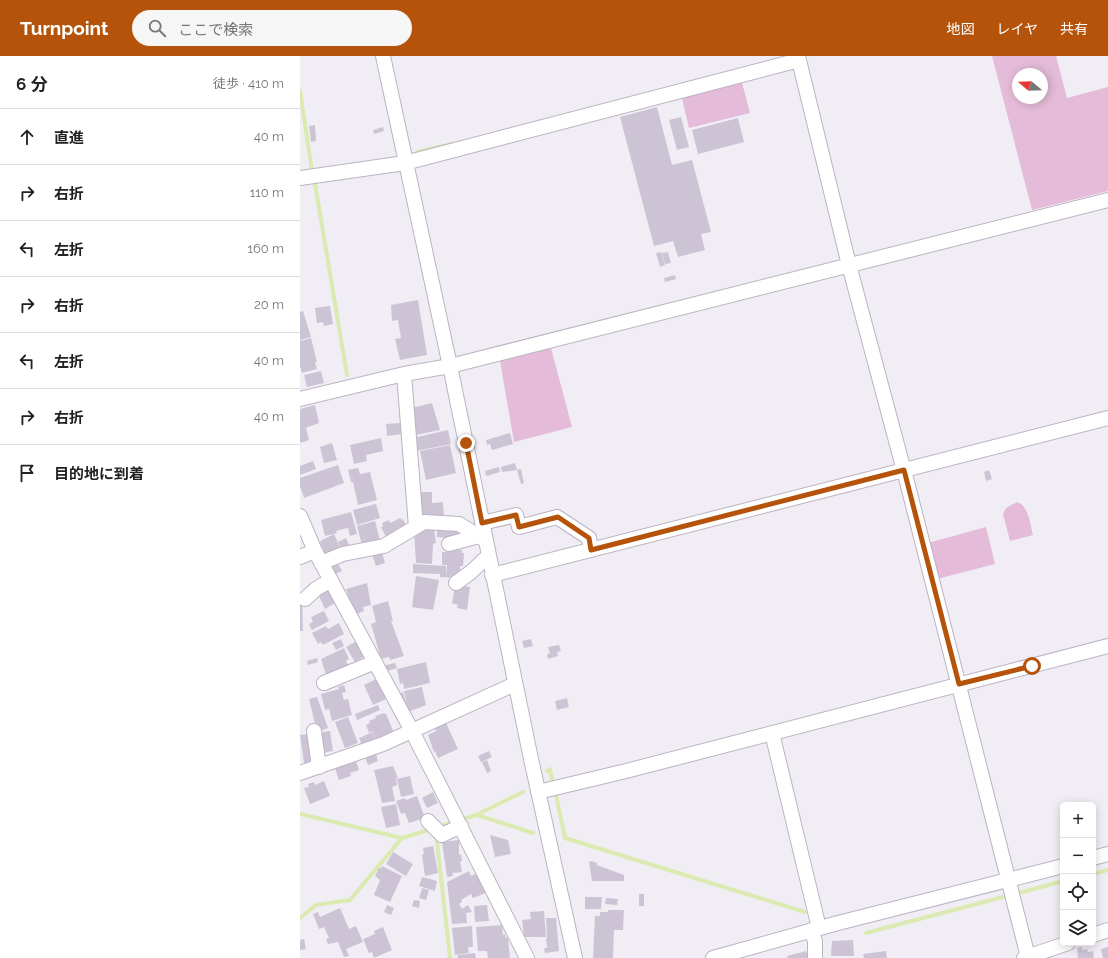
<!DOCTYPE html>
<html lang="ja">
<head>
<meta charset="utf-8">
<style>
  body { margin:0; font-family:Raleway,"Noto Sans JP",sans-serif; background:#f6f6f6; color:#222 }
  .controls { position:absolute; right:12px; bottom:12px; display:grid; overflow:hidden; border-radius:6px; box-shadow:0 2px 10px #0003 }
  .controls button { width:36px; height:36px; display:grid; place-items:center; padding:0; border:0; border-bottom:1px solid #e0e0e0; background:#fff; color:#222; font:20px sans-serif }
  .compass { position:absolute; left:712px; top:12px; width:36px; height:36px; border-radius:50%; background:#fff; box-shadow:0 2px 10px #0003; rotate:289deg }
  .stop { position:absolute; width:12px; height:12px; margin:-9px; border:3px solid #b45309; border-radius:50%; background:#fff }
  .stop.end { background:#b45309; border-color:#fff; box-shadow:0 1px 4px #0008 }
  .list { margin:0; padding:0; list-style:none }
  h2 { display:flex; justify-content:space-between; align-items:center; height:52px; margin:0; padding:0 16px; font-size:17px }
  h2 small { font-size:13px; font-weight:400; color:#767676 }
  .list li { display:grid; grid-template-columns:26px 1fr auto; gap:12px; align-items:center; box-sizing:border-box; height:56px; padding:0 16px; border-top:1px solid #e0e0e0 }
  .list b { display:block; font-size:15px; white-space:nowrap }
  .list em { font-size:13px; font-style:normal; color:#767676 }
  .icon { flex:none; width:22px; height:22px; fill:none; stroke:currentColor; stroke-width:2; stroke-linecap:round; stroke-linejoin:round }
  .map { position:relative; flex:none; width:808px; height:902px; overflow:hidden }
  header { display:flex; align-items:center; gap:24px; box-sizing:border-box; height:56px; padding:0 20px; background:#b45309; color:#fff }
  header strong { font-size:19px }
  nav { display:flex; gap:22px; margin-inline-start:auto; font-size:14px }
  .search { width:280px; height:36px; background:#f6f6f6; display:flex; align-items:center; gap:10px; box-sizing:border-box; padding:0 14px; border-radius:22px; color:#767676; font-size:15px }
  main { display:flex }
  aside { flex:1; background:#fff }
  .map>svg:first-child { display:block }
</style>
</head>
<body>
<header>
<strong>Turnpoint</strong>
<div class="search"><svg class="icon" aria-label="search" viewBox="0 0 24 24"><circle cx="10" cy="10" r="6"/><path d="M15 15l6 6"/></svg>ここで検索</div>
<nav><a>地図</a><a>レイヤ</a><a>共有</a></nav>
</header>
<main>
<aside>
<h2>6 分<small>徒歩 · 410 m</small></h2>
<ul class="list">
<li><svg class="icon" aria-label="ahead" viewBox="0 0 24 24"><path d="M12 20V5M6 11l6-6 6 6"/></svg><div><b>直進</b></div><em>40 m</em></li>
<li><svg class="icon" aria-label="right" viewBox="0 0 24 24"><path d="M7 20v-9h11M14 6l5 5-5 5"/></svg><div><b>右折</b></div><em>110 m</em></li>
<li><svg class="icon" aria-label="left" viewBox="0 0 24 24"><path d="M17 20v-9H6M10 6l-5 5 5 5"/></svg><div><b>左折</b></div><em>160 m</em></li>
<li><svg class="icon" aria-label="right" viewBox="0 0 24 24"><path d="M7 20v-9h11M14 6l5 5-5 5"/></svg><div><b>右折</b></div><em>20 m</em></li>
<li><svg class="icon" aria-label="left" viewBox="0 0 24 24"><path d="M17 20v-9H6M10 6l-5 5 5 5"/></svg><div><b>左折</b></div><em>40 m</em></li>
<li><svg class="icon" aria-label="right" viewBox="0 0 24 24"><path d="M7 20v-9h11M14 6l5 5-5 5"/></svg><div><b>右折</b></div><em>40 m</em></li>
<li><svg class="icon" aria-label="arrive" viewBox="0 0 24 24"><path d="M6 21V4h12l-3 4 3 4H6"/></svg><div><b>目的地に到着</b></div></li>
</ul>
</aside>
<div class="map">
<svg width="808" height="902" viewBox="0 0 808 902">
  <rect width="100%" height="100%" fill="#f1edf5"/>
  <path fill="#e4bbd8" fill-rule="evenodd" d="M 692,0 L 756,0 L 767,42 L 808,31 L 808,135 L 732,154 ZM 718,18 L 742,18 L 742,42 L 718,42 Z
    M 441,23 L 450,57 L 389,72 L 381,38 Z
    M 251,292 L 272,371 L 214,386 L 200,305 Z
    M 717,446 C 729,450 730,468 733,479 L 710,485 L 703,458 L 706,452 Z
    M 686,471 L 695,508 L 637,523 L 628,487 Z"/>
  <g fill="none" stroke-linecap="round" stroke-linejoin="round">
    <path stroke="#dbeab1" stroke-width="4" d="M 0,35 L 12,115
      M 117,96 L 152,88
      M 15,128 L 47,319
      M 247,715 L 250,713 L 252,724
      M 256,739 L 265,782 L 505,856
      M 0,758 L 102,782 L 132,773
      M 177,759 L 233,777
      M 138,771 L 176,759 L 223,736
      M 137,786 L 150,902
      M 793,818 L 808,814
      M 719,837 L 763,825
      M 0,862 L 16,849 L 50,844 L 102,782
      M 566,877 L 703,841"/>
  </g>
  <path fill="#ccc4d5" d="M 357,51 L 372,109 L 392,104 L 411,176 L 401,178 L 405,194 L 378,201 L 373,185 L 354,190 L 320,61 Z
    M 381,61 L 389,91 L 377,94 L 369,64 Z
    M 438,62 L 444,86 L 398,98 L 392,74 Z
    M 15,69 L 16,85 L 11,86 L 9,70 Z
    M 83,71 L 84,75 L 74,78 L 73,74 Z
    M 361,196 L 365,209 L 360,211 L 356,197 Z
    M 368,196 L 371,207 L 365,208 L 362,197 Z
    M 375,219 L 376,223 L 365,226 L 364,222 Z
    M 118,244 L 127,299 L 100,304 L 95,283 L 101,282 L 98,264 L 92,265 L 91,249 Z
    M 30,250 L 33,268 L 24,270 L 23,266 L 17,267 L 15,252 Z
    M 3,255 L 11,281 L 0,284 L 0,256 Z
    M 11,282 L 17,306 L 15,306 L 17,313 L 2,317 L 0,310 L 0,285 Z
    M 21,315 L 24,327 L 7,331 L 4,319 Z
    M 132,347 L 140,374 L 115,379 L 111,352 Z
    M 15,349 L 19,367 L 0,374 L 0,353 Z
    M 101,367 L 102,378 L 87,380 L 86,368 Z
    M 6,372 L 9,384 L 0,387 L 0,374 Z
    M 148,374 L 151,388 L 116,395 L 113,382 Z
    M 210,377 L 213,388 L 192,394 L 190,388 L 187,389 L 186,384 Z
    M 81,382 L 83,395 L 66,399 L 67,405 L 54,408 L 50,389 Z
    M 32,387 L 37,404 L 24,407 L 20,391 Z
    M 150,389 L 156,417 L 126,424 L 120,395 Z
    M 13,405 L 16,413 L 0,419 L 0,410 Z
    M 215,407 L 217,414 L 202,416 L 201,411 Z
    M 38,409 L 44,427 L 4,442 L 0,430 L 0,422 Z
    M 199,411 L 200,416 L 186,420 L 185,415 Z
    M 58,412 L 60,418 L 70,416 L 77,444 L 58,449 L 53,426 L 51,426 L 48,414 Z
    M 221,413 L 224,427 L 221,428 L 217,414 Z
    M 689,414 L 692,423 L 686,425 L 684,416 Z
    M 117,436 L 132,436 L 132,447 L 143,446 L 144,462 L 118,462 Z
    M 76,448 L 80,462 L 57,469 L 53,454 Z
    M 51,456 L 55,470 L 36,475 L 37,477 L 25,480 L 21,464 Z
    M 100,462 L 102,464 L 103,463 L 106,469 L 86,481 L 81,471 L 83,470 L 82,467 L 89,464 L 90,467 Z
    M 75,465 L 80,484 L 62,489 L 57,470 Z
    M 55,470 L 57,478 L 50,480 L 48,472 Z
    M 137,471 L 159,473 L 159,483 L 137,481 Z
    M 124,472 L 134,472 L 136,487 L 133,488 L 132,508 L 116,507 L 114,476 L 124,474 Z
    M 34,478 L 41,494 L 26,500 L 20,485 Z
    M 46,482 L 49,489 L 41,493 L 38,486 Z
    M 81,493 L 85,507 L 76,510 L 71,496 Z
    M 148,494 L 162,494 L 162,497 L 164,497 L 163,510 L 160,510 L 160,522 L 140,521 L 140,518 L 113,517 L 113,508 L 146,510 L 146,520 L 147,509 L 142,509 L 142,496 L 148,496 Z
    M 37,506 L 42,515 L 33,519 L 29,510 Z
    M 116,520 L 139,524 L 133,554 L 112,551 Z
    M 67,527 L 71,549 L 63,551 L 64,555 L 57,558 L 55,553 L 53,554 L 46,533 Z
    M 158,529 L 170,531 L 167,554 L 157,552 L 158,549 L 152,547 L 155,530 Z
    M 27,531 L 35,547 L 25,553 L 17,536 Z
    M 0,543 L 2,543 L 3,575 L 0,575 Z
    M 88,545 L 93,565 L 91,565 L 104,600 L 90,604 L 89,601 L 81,603 L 71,568 L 76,566 L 72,550 Z
    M 24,555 L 29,565 L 12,574 L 9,568 L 13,566 L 11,561 Z
    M 39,567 L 44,578 L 23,589 L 21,586 L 18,588 L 12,577 L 26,570 L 28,573 Z
    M 41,583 L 44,590 L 36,594 L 32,587 Z
    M 231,583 L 233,590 L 224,592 L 222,585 Z
    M 57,585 L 65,600 L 55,606 L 46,591 Z
    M 259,589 L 261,595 L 257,596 L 258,600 L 248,603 L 247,598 L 250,598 L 248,591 Z
    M 44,592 L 49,603 L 46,605 L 49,611 L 27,622 L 21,603 Z
    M 17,602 L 18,606 L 8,609 L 7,605 Z
    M 126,606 L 130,627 L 104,633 L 103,627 L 100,628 L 97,613 Z
    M 95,607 L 97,612 L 87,615 L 86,609 Z
    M 76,623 L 86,643 L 73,649 L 64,629 Z
    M 44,629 L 46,636 L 42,637 L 44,644 L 48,643 L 52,659 L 32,665 L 29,653 L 25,654 L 21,638 L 39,633 L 38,631 Z
    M 122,631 L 126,649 L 108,656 L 99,638 L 103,636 L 107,650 L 104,635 Z
    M 17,641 L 28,672 L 17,676 L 9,643 Z
    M 267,642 L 269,651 L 257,654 L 255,645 Z
    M 78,649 L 80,654 L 57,664 L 55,658 Z
    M 84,657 L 86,658 L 94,677 L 76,684 L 73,675 L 69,677 L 66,669 L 70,667 L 69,665 L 76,662 L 75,660 Z
    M 48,661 L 58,687 L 45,692 L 35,666 Z
    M 146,667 L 158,693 L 138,702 L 135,695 L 134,696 L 128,679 L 136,675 L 135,672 Z
    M 30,675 L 33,695 L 21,697 L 17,677 Z
    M 73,676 L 76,685 L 62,690 L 59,682 Z
    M 10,678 L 15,705 L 4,707 L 0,679 Z
    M 75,695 L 78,705 L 68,709 L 64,699 Z
    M 189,695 L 192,701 L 181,706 L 178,700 Z
    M 55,702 L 59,714 L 50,717 L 51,720 L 39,724 L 34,709 Z
    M 187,704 L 191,715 L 187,717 L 182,706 Z
    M 93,710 L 98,722 L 96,722 L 97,729 L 92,731 L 95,745 L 82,747 L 74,714 Z
    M 110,720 L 114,738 L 101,741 L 97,723 Z
    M 24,725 L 30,740 L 10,748 L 4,732 L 9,731 L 8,728 L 14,726 L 15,729 Z
    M 133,736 L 138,747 L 127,752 L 122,742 Z
    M 117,740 L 125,762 L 109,767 L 105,757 L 101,758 L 96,745 L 105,742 L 106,744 Z
    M 96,748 L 100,769 L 86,772 L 81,751 Z
    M 190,779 L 208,784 L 211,798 L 195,801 Z
    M 159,784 L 159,799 L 161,798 L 162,805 L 160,805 L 162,816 L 152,817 L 153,820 L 147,821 L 142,786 Z
    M 133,790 L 138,817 L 125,820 L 122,799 L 124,798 L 123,792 Z
    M 93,796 L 113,808 L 106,820 L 86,808 Z
    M 291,805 L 297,807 L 297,809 L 324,819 L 324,825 L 292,825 L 289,806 Z
    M 82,810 L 102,820 L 90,846 L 74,839 L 80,824 L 75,820 L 79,812 L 81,812 Z
    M 169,815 L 171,820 L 177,817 L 188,836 L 173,842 L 171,838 L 161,844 L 162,846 L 159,848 L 162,853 L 168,849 L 172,856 L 166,857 L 167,867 L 152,868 L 147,826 Z
    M 122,821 L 137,825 L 135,835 L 119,830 Z
    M 122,832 L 129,834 L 126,844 L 119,842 Z
    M 339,838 L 344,838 L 344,850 L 339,850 Z
    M 285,841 L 302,841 L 301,853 L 285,853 Z
    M 306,842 L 318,843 L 317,849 L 305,848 Z
    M 114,844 L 120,845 L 119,852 L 112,850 Z
    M 87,849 L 94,852 L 91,859 L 84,856 Z
    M 187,849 L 189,865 L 175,866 L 174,850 Z
    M 40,852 L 49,873 L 56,870 L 63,886 L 46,893 L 49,900 L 44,901 L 38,886 L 28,888 L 26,883 L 29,882 L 24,871 L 19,873 L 13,858 L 18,856 L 20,861 Z
    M 308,854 L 324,854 L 323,874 L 314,874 L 313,902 L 293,902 L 295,860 L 300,860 L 300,856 L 308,856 Z
    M 244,855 L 246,881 L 224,881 L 222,864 L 231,863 L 230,856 Z
    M 246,862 L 256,862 L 259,895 L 245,897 L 244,892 L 247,892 L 246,882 L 247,882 Z
    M 202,869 L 203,879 L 205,878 L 206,882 L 208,882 L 210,902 L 188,902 L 187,895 L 178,895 L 176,871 Z
    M 172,870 L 173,891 L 168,891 L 169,897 L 155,899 L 152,872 Z
    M 83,871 L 92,894 L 74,902 L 72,896 L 69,897 L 63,883 L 75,878 L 74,875 Z
    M 4,883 L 6,893 L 0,894 L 0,884 Z
    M 553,884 L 554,900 L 531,900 L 532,885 Z
    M 782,891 L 782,894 L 787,893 L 788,896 L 793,895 L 794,902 L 778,902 L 777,892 Z
    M 808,891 L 808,902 L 803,902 L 801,893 Z
    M 506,895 L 508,902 L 488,902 L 487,900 Z
    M 586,895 L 587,902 L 564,902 L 563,898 Z
    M 175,897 L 176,902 L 158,902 L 158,899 Z"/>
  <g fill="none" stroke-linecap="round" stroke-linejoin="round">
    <defs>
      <path id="minor" d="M 83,0 L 150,310 L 231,703 L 275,902
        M 498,0 L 549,209 L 607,426 L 728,901
        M 0,122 L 105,107 L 499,4
        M 104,318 L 116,471
        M 0,343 L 104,318 L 150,310 L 808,144
        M 0,460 L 15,495 L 112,675 L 227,902
        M 182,467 L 216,459 L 219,471 L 257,461 L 289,482 L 291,494
        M 149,488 L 179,480
        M 0,501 L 15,495
        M 21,507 L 43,498 L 84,490 L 124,466 L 159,468 L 185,484
        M 192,519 L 808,362
        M 156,527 L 171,516 L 188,500
        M 5,543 L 16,533 L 31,524
        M 24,627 L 75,606
        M 14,675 L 19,711
        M 472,677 L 519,872
        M 0,717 L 83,688 L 215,628
        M 238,736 L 326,715 L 808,590
        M 128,765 L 142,779 L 161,770
        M 793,802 L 808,798
        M 511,874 L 515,885 L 515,902
        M 793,879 L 808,874
        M 413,902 L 538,867 L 763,810
        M 724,902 L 768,887"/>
    </defs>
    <use href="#minor" stroke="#bbb3c3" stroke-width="16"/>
    <use href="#minor" stroke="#fff" stroke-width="14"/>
  </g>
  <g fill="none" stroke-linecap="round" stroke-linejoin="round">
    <path stroke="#b45309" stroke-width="5" d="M 166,387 L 182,467 L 216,459 L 219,471 L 258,461 L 289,482 L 291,494 L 604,414 L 659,628 L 732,610"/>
  </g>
</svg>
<div class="controls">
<button>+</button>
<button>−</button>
<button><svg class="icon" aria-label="locate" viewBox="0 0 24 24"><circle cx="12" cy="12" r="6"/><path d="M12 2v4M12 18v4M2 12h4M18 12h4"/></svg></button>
<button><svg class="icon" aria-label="layers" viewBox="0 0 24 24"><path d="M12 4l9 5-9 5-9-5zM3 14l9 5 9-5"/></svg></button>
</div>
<svg class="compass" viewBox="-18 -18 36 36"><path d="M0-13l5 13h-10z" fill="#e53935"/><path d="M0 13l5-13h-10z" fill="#767676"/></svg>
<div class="stop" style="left:732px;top:610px"></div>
<div class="stop end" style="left:166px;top:387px"></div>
</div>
</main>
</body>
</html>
